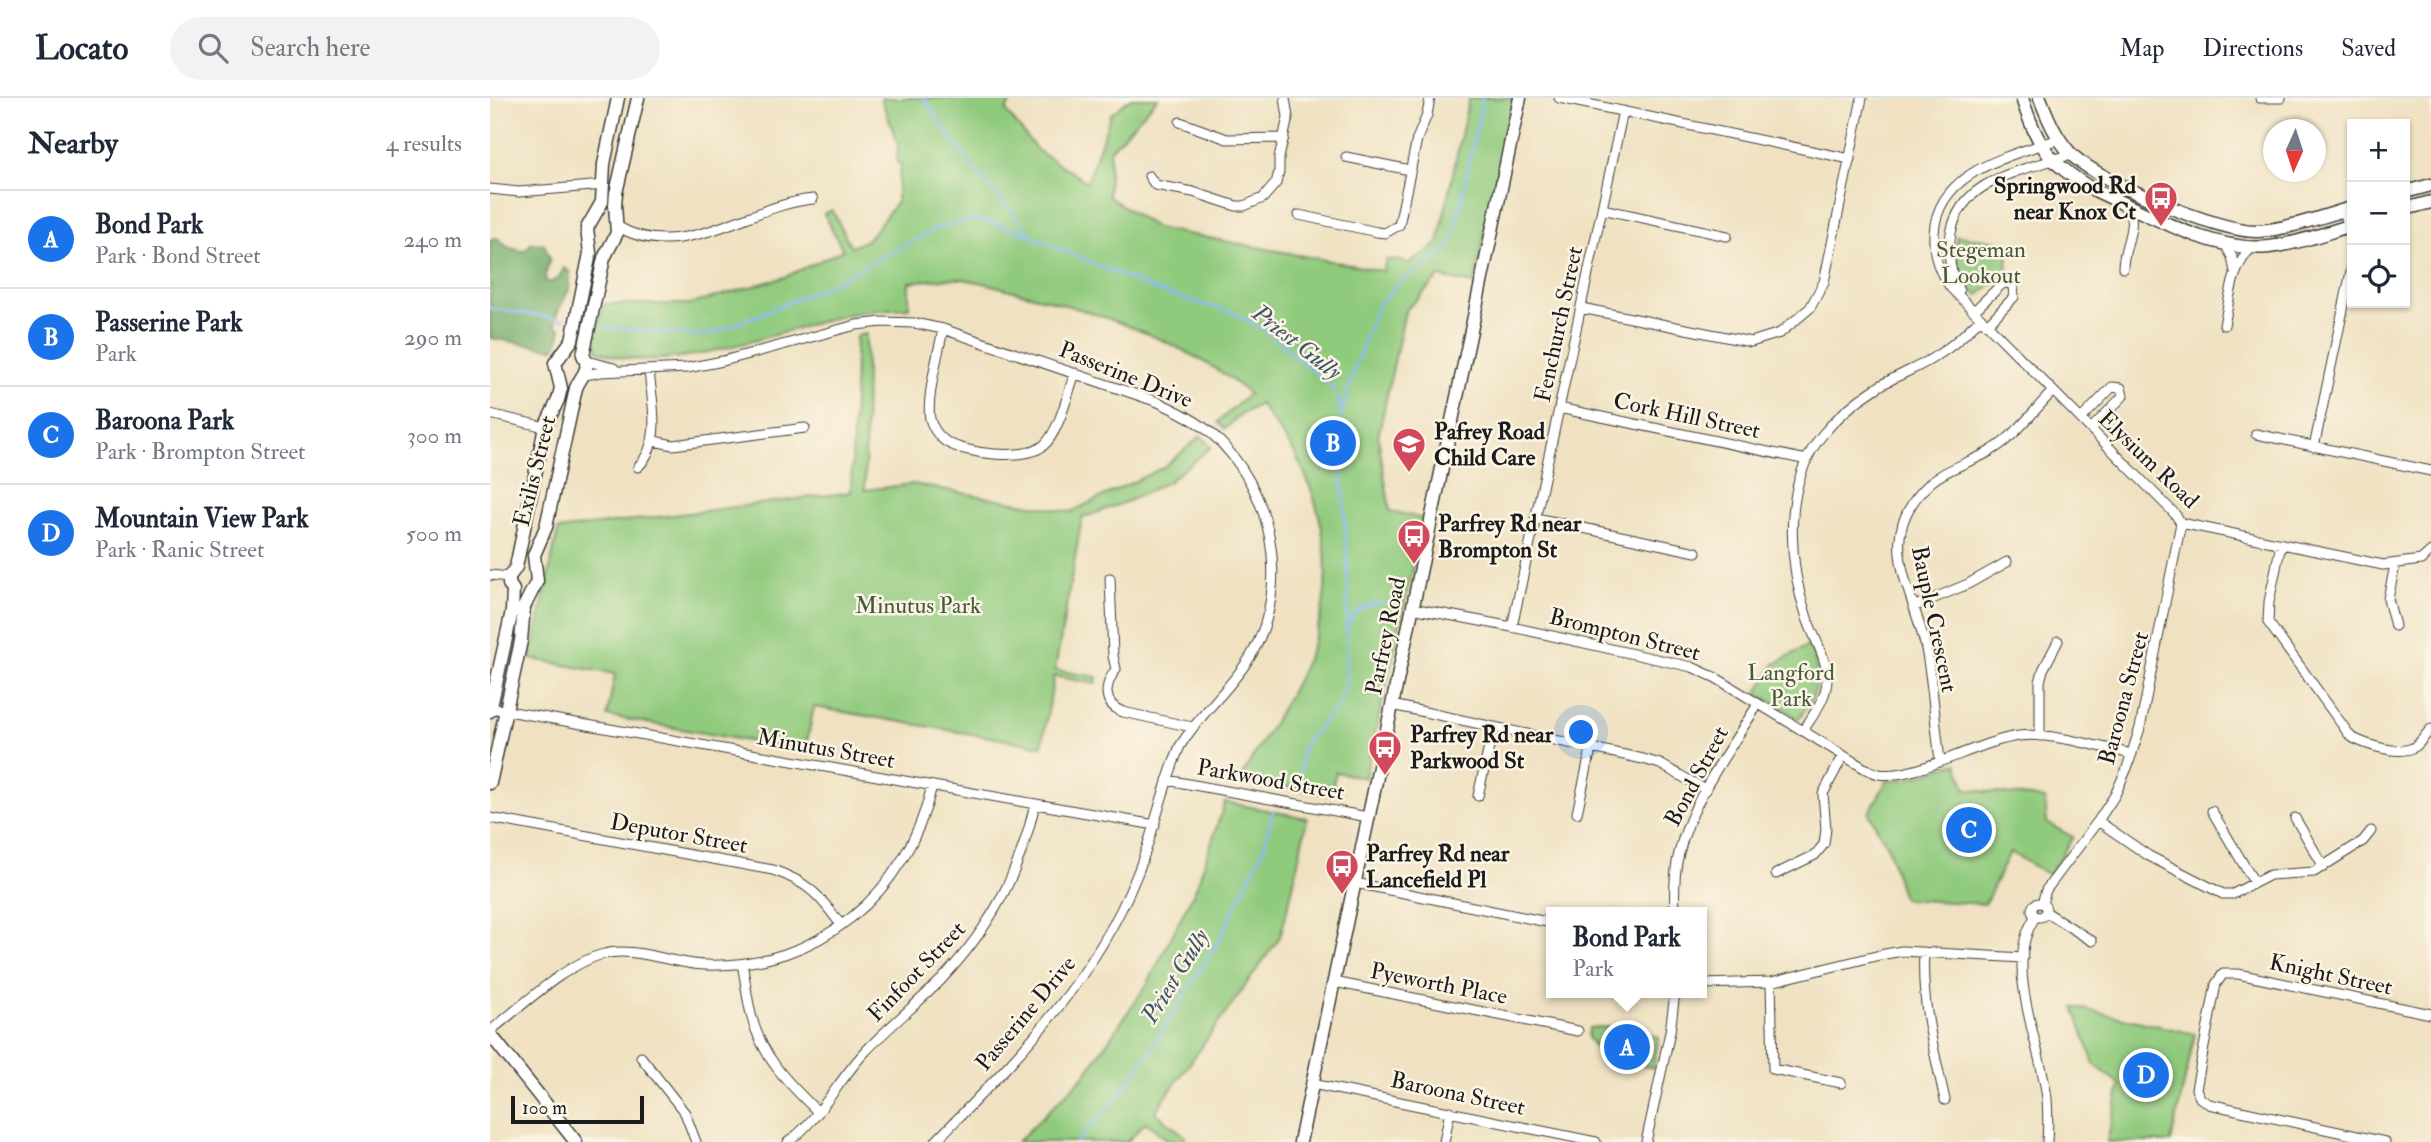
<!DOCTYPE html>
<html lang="en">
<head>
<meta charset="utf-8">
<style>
  body { margin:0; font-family:"IM FELL Double Pica",serif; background:#f2f2f3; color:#1f2937 }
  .controls { position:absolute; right:21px; top:21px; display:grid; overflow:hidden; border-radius:0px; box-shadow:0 2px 5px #0004 }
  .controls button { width:63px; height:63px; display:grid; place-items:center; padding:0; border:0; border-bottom:2px solid #e0e1e3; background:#fff; color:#1f2937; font:35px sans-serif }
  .compass { position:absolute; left:1773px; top:21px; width:63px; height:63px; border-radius:50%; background:#fff; box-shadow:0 2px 5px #0004; rotate:183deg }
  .scale { position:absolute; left:21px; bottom:18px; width:133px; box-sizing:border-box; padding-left:7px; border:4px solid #1c1c1c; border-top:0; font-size:19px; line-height:24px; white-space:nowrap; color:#1c1c1c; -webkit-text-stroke:5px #fcf5e5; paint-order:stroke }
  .you { position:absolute; left:1092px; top:635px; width:24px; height:24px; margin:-18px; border:5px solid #fff; border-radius:50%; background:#1a73e8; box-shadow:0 0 0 10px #1a73e833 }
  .badge { display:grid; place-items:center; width:46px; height:46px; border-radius:50%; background:#1a73e8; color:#fff; font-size:23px; font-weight:700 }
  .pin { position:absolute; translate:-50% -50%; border:4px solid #fff; box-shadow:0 2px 7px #0006 }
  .popup { position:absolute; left:1056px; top:809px; width:161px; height:91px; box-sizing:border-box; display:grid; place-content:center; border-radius:0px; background:#fff; filter:drop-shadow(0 2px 5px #0005); font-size:23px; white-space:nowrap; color:#747a83 }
  .popup b { font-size:26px; color:#1f2937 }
  .popup::after { content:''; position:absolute; left:50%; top:100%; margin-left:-14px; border:14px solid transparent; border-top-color:#fff }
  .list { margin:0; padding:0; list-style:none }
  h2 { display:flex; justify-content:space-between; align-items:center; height:91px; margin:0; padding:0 28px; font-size:30px }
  h2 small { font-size:23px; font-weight:400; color:#747a83 }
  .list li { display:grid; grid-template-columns:46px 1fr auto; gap:21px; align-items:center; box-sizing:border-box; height:98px; padding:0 28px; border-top:2px solid #e0e1e3 }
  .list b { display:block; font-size:26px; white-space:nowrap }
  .list p { margin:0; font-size:23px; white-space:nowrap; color:#747a83 }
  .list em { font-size:23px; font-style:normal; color:#747a83 }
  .icon { flex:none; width:38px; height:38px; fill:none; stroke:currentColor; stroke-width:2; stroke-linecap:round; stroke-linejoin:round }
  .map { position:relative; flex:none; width:1941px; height:1044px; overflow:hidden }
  header { display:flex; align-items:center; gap:42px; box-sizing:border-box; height:98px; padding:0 35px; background:#fff; border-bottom:2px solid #e0e1e3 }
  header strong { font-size:33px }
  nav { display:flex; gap:38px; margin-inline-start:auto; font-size:24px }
  .search { width:490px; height:63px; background:#f2f2f3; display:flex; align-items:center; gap:18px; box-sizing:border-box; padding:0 24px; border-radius:38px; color:#747a83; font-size:26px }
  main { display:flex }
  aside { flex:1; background:#fff }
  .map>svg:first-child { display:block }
</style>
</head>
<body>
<header>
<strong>Locato</strong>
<div class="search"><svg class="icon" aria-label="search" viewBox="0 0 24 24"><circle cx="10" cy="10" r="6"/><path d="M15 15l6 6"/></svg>Search here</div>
<nav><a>Map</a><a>Directions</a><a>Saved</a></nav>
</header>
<main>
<aside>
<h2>Nearby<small>4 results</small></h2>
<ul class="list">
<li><span class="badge">A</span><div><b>Bond Park</b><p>Park · Bond Street</p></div><em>240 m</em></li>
<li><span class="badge">B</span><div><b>Passerine Park</b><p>Park</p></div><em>290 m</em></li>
<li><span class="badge">C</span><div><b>Baroona Park</b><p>Park · Brompton Street</p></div><em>300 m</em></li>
<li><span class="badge">D</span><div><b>Mountain View Park</b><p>Park · Ranic Street</p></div><em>500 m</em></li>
</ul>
</aside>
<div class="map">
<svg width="1941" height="1044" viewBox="0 0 1941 1044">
  <rect width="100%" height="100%" fill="#fcf5e5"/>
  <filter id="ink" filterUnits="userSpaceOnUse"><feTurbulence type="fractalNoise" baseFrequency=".0143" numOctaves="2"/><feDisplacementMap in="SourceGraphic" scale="14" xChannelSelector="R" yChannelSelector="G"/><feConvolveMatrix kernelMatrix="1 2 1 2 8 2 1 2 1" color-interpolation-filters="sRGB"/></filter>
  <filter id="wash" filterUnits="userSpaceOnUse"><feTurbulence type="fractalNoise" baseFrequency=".00686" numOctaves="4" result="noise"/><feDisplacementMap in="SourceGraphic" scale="28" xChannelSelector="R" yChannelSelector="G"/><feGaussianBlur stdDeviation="1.57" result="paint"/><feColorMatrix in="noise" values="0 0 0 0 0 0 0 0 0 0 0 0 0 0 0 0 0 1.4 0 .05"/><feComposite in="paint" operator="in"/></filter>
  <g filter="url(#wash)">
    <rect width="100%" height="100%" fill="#efe1c1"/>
    <path fill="#90ca7d" stroke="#56734c" stroke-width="2" d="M 391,0 L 522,0 L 516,13 L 547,52 L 597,84 L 621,16 L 641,0 L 668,0 L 620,52 L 618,98 L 666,130 L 893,173 L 896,162 L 907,162 L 918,165 L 942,151 L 948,145 L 979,0 L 1024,0 L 984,186 L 949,179 L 915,213 L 888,339 L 900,413 L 934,421 L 875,680 L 846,674 L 840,697 L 751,680 C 774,638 811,585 825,539 C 846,478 835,410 804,354 C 794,338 781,322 770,306 L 749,318 L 735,331 L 728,324 L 759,296 C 698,242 598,211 520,192 C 505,188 489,183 473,181 C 456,179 437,183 419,184 L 419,210 C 399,211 380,212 360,216 C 296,230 169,283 108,252 L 104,238 L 115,206 L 201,206 L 295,179 L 353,152 L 334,116 L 342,112 L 361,149 L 377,142 L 406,105 L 411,65 L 407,65 L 408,46 Z
      M 1466,138 L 1508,143 L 1518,153 L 1517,178 L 1503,185 L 1489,197 L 1478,192 C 1468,174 1466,158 1466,138 Z
      M 376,236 L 375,392 L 423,386 L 581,414 L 674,369 L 711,338 L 721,349 L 678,384 L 636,404 L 592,420 L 565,572 L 607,579 L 606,586 L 564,578 L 552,648 L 324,609 L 315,653 L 117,618 L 125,576 L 41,561 L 68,432 L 361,394 L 366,238 Z
      M 1319,547 C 1334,581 1329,591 1309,621 L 1267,595 L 1285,566 Z
      M 1467,665 L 1476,691 L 1555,701 L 1557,725 L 1583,739 L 1559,777 L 1520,754 L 1495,806 L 1413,801 L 1398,750 L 1379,715 L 1397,683 L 1419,681 Z
      M 735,704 L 817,720 L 802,793 L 790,839 L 665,1014 L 696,1039 L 692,1044 L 680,1044 L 656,1024 L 637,1044 L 527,1044 L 594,978 L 658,885 L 706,790 Z
      M 1584,909 L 1705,936 L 1681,1044 L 1617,1044 L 1630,987 L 1604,966 Z
      M 1116,929 L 1169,939 L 1163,970 L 1114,959 L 1098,940 L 1099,930 Z"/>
    <path fill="#74ae6c" stroke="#486544" stroke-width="2" d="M 7,140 L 19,150 L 34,153 L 42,145 L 54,146 L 60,160 L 55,178 L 56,184 C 67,185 70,179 74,170 L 80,174 L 79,192 L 67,215 L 65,227 L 71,231 L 68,245 L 64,251 L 0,240 L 0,141 Z"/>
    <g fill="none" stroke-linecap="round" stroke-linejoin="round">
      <path stroke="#8ab9f5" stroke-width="2.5" d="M 434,0 C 452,27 470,55 492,80 C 509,99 526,116 541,138
        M 0,210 L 75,222
        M 113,229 L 203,237 L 222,236 L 331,191 L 449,129 L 481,122 L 494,122 L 541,138 L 665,192 L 744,215 L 775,232 L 844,291 L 849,303 L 851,315 L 851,362 L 858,476 L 856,583 L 849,608 L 820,639 L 813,649 L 810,677
        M 852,312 L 875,239 L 888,207 L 910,184 L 961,149 L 993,0
        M 858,528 C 861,514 879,505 893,505
        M 587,1044 L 626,1000 L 652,965 L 729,842 L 774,750 L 783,713"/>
    </g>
  </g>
  <g filter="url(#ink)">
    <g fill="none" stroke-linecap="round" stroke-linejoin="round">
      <defs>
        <path id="street" d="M 1069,0 L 1360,61
          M 1770,0 L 1791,0
          M 690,24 L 737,41 L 794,40
          M 1569,41 C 1521,58 1448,72 1444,135 C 1443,157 1448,173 1461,190 L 1685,416 L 1691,425 L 1893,467 L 1931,462 L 1941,453
          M 856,59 L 920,72
          M 659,78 L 665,87 L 703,94 L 746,108 L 754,108 L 773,100 L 786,85 L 789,74 L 789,60 L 798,19 L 795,0
          M 0,91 L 29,94 L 114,87
          M 1112,111 L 1237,138
          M 1854,112 L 1862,142
          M 809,117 L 887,134 L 895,135 L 909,127 L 927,41 L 937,17 L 940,0
          M 127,128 C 191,167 258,107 323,101
          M 1735,146 L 1742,159 L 1745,174
          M 1633,170 C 1633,147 1648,130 1638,107
          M 1469,193 C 1460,175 1457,155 1461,135 C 1472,78 1536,73 1581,56
          M 1091,210 L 1261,244 L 1290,235 L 1320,210 L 1334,184 L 1372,0
          M 1484,213 L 1512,186 L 1518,185 L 1523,188 L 1524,199 L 1497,227
          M 1734,227 C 1740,200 1741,170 1762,149
          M 453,231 C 449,254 436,299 440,321 C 442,329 448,338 455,343 C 474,356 534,363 553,348 C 569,335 578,294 585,275
          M 97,263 L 124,270
          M 95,277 L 111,274 L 197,270 L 233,263 L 366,227 L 392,224 L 424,225 L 453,231 L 668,304 C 687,313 706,322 722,336 C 782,389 802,485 762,556 C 742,590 711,614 690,648 C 672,690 664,736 646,779 C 602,887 524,962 445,1044
          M 1069,310 L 1317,362
          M 0,316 L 55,329
          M 1591,321 L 1622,289 L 1631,290 L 1633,298 L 1601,331
          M 1766,336 L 1941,373
          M 164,343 L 183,347 L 315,330
          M 1824,349 L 1862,169
          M 148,369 C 173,343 162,306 159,273
          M 1046,420 L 1206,454
          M 1791,446 L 1779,504 L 1778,524 L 1861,639 C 1877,647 1910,659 1926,648 C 1931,644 1936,636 1941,631
          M 1905,467 L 1898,501 L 1905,528
          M 0,477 L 19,479
          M 620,480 L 623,558 L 626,571 C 614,587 612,606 633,614 L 702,629
          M 1423,509 L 1478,486 L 1517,464
          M 922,510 L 1022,529 L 1202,569 L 1226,580 L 1374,670 C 1378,672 1384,675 1389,676 C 1425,682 1488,643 1529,638 C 1561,634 1609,649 1642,656
          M 1022,529 L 1133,13
          M 902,607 L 1153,661 L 1170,666 L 1216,692
          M 1,610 L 665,727
          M 1313,633 C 1323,617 1337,600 1337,581 C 1337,559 1324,541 1317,520 C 1298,464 1292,385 1333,336 C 1347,319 1366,303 1385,291 C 1404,278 1427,271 1446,258 C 1463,248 1477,234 1491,220
          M 1550,638 L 1550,584 L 1553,572 L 1568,543
          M 1450,662 C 1445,625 1443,587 1436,551 C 1423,489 1381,438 1441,384 C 1459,369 1483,364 1502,352 C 1526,338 1544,312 1563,293
          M 677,682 L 878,719
          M 988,698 L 1003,631
          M 1722,713 L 1764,784
          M 1087,715 L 1101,651
          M 0,720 L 283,772 C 318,784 330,798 351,827
          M 1805,720 L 1834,769
          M 1608,723 L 1659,758 L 1733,796 L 1743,796 L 1780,777 L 1824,774 L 1873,743 L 1881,733
          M 1286,776 L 1325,757 L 1334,746 L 1336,731 L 1333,696 L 1353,658
          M 865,785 L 1062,825
          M1542 812a7 7 0 1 1 14 0a7 7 0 1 1-14 0Z
          M 1552,805 L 1556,792 L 1608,723 L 1625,697 L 1637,670 L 1650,630 L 1691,425
          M 1185,814 C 1184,794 1184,774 1189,755 C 1202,701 1239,653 1268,606
          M 1556,814 L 1602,843
          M 1546,818 C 1511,866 1552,948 1557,1001 C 1558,1015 1558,1030 1557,1044
          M 1434,854 C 1431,905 1444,952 1455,1002
          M 252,866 C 256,884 257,903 262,920 C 273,960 298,985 327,1013
          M 844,884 L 1088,933
          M 1281,884 L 1283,971 L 1351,985
          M 1212,886 L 1281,884 L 1390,857 L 1412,853 L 1533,860
          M 0,933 C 31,909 76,865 114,856 C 144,848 183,866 215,867 C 328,871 417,796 442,688
          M 151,959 L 195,1015 L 206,1044
          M 822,986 L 1106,1044
          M 298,1044 C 329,1022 348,983 374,955 C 398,929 426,907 451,882 C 501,829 529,777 545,706
          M 954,1044 L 960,1013
          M 1156,1044 L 1180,934 L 1185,895
          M 1895,1044 L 1719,1006 L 1710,1000 L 1706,991 L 1726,886 L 1733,876 L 1748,876 L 1941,916"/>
        <path id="secondary" d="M 1532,0 C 1547,48 1559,65 1602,91 C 1655,114 1721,155 1779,149 C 1807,146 1835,135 1862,127
          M 1550,0 C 1558,21 1566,40 1581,56 C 1608,83 1730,135 1768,133 C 1800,131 1832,118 1862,110
          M 1915,94 L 1941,87
          M 1915,111 L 1941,104
          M 0,613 L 22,513 L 23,492 L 19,486 L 19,479 L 26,469 L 55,329 L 68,302 L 71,290 L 65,265 L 82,242 L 100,155 L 97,130 L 112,104 L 114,66 L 128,0
          M 0,685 L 31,543 L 34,509 L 47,483 L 44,457 L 56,429 L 86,290 C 91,277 102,272 93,257 L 114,160 L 127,135 L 125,107 L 126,95 L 148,0
          M 0,936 L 86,1044
          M 810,1044 L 1030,0"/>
      </defs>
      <use href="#street" stroke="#3c3a35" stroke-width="11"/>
      <use href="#secondary" stroke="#3c3a35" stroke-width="15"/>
      <use href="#street" stroke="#fff" stroke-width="9"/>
      <use href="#secondary" stroke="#fff" stroke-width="12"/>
    </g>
  </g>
  <defs>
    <symbol id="bus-pin" viewBox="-11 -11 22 30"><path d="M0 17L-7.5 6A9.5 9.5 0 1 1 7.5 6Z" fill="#d1495b" stroke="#fcf5e5"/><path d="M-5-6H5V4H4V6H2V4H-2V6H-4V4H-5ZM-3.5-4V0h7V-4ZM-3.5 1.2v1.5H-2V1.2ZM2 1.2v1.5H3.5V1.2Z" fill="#fff"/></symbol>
    <symbol id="school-pin" viewBox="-11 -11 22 30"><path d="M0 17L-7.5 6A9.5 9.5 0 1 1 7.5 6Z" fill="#d1495b" stroke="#fcf5e5"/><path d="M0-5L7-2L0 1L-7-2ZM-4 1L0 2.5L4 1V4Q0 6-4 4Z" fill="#fff"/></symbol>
  </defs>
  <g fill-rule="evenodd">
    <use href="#bus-pin" x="1652" y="81" width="38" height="52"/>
    <use href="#school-pin" x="900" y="327" width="38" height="52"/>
    <use href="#bus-pin" x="905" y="419" width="38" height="52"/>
    <use href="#bus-pin" x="876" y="630" width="38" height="52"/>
    <use href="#bus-pin" x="833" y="749" width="38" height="52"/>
  </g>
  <g text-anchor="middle" stroke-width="5" stroke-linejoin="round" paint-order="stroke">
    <g font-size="23" font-weight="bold" fill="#1c1c1c" stroke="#fcf5e5" text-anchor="start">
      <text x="1646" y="95" text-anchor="end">Springwood Rd<tspan x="1646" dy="26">near Knox Ct</tspan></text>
      <text x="944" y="341">Pafrey Road<tspan x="944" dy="26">Child Care</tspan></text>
      <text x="948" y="433">Parfrey Rd near<tspan x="948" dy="26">Brompton St</tspan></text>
      <text x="920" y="644">Parfrey Rd near<tspan x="920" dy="26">Parkwood St</tspan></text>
      <text x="876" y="763">Parfrey Rd near<tspan x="876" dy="26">Lancefield Pl</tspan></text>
    </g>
    <g font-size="23" fill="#45593e" stroke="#fcf5e5">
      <text x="1491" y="159">Stegeman<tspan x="1491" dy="26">Lookout</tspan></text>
      <text x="428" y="515">Minutus Park</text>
      <text x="1301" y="582">Langford<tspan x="1301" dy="26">Park</tspan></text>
    </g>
    <g font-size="23" fill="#1c1c1c" stroke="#fcf5e5">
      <text transform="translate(1068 226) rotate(-78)" y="8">Fenchurch Street</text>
      <text transform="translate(636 276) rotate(22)" y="8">Passerine Drive</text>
      <text transform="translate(1197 317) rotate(12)" y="8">Cork Hill Street</text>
      <text transform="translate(1659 361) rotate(44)" y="8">Elysium Road</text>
      <text transform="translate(44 373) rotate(-76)" y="8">Exilis Street</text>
      <text transform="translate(1445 521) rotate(78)" y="8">Bauple Crescent</text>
      <text transform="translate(1135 536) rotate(14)" y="8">Brompton Street</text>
      <text transform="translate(895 538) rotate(-78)" y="8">Parfrey Road</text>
      <text transform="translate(1633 600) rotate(-75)" y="8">Baroona Street</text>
      <text transform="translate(336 650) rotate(10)" y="8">Minutus Street</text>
      <text transform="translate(1206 678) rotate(-62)" y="8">Bond Street</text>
      <text transform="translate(781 681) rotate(10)" y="8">Parkwood Street</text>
      <text transform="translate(189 735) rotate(10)" y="8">Deputor Street</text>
      <text transform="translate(426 873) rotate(-46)" y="8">Finfoot Street</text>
      <text transform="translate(1841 876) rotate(12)" y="8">Knight Street</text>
      <text transform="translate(949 885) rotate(11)" y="8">Pyeworth Place</text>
      <text transform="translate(535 915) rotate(-50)" y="8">Passerine Drive</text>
      <text transform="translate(968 995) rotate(12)" y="8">Baroona Street</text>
    </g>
    <g font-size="24" font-style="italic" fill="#425368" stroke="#fcf5e5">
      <text transform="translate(807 244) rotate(38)" y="8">Priest Gully</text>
      <text transform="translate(685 878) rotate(-58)" y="8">Priest Gully</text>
    </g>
  </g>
</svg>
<div class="controls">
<button>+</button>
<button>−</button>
<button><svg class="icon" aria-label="locate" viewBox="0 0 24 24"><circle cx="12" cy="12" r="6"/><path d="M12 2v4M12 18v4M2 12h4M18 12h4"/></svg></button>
</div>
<svg class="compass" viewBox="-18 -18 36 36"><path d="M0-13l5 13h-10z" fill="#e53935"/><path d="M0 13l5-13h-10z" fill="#747a83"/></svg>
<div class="scale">100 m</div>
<div class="you"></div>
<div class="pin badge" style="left:1137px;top:949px">A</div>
<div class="popup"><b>Bond Park</b>Park</div>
<div class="pin badge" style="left:843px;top:345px">B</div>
<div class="pin badge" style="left:1479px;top:732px">C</div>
<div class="pin badge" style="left:1656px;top:977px">D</div>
</div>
</main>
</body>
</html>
